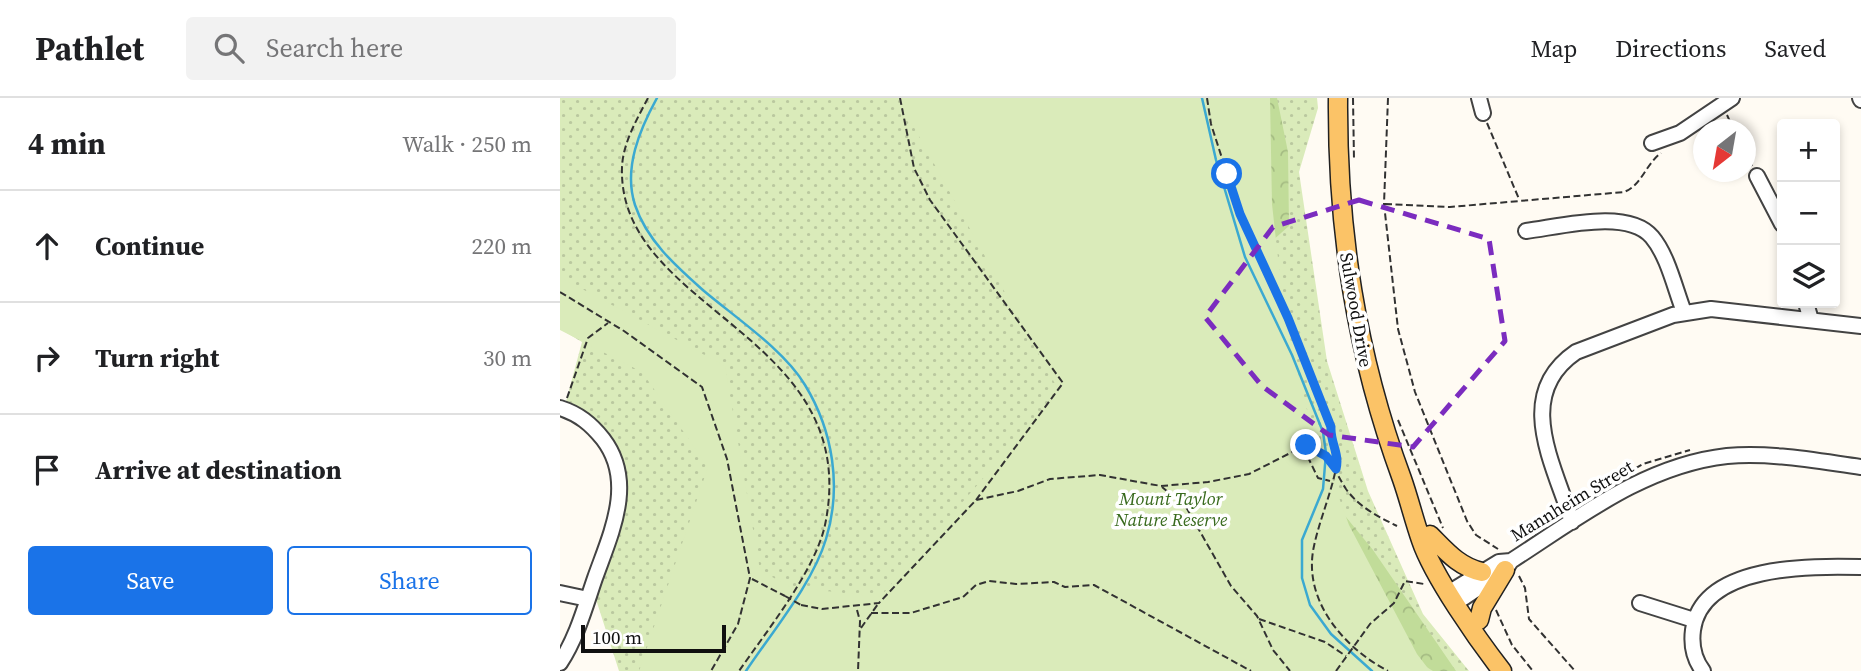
<!DOCTYPE html>
<html lang="en">
<head>
<meta charset="utf-8">
<style>
  body { margin:0; font-family:"Source Serif 4",serif; background:#f2f2f2; color:#202124 }
  .controls { position:absolute; right:21px; top:21px; display:grid; overflow:hidden; border-radius:7px; box-shadow:0 4px 10px #0003 }
  .controls button { width:63px; height:63px; display:grid; place-items:center; padding:0; border:0; border-bottom:2px solid #e0e0e0; background:#fff; color:#202124; font:35px sans-serif }
  .compass { position:absolute; left:1133px; top:21px; width:63px; height:63px; border-radius:50%; background:#fff; box-shadow:0 4px 10px #0003; rotate:211deg }
  .scale { position:absolute; left:21px; bottom:18px; width:145px; box-sizing:border-box; padding-left:7px; border:4px solid #101010; border-top:0; font-size:19px; line-height:24px; white-space:nowrap; color:#101010; -webkit-text-stroke:5px #fff; paint-order:stroke }
  .stop { position:absolute; width:21px; height:21px; margin:-16px; border:5px solid #1a73e8; border-radius:50%; background:#fff }
  .stop.end { background:#1a73e8; border-color:#fff; box-shadow:0 2px 7px #0008 }
  .list { margin:0; padding:0; list-style:none }
  h2 { display:flex; justify-content:space-between; align-items:center; height:91px; margin:0; padding:0 28px; font-size:30px }
  h2 small { font-size:23px; font-weight:400; color:#757577 }
  .list li { display:grid; grid-template-columns:46px 1fr auto; gap:21px; align-items:center; box-sizing:border-box; height:112px; padding:0 28px; border-top:2px solid #e0e0e0 }
  .list b { display:block; font-size:26px; white-space:nowrap }
  .list em { font-size:23px; font-style:normal; color:#757577 }
  .actions { display:flex; gap:14px; padding:21px 28px }
  .actions a { flex:1; padding:16px 0; border:2px solid #1a73e8; border-radius:7px; text-align:center; font-size:24px; color:#1a73e8 }
  .actions .main { background:#1a73e8; color:#fff }
  .icon { flex:none; width:38px; height:38px; fill:none; stroke:currentColor; stroke-width:2; stroke-linecap:round; stroke-linejoin:round }
  .map { position:relative; flex:none; width:1301px; height:573px; overflow:hidden }
  header { display:flex; align-items:center; gap:42px; box-sizing:border-box; height:98px; padding:0 35px; background:#fff; border-bottom:2px solid #e0e0e0 }
  header strong { font-size:33px }
  nav { display:flex; gap:38px; margin-inline-start:auto; font-size:24px }
  .search { width:490px; height:63px; background:#f2f2f2; display:flex; align-items:center; gap:18px; box-sizing:border-box; padding:0 24px; border-radius:7px; color:#757577; font-size:26px }
  main { display:flex }
  aside { flex:1; background:#fff }
  .map>svg:first-child { display:block }
</style>
</head>
<body>
<header>
<strong>Pathlet</strong>
<div class="search"><svg class="icon" aria-label="search" viewBox="0 0 24 24"><circle cx="10" cy="10" r="6"/><path d="M15 15l6 6"/></svg>Search here</div>
<nav><a>Map</a><a>Directions</a><a>Saved</a></nav>
</header>
<main>
<aside>
<h2>4 min<small>Walk · 250 m</small></h2>
<ul class="list">
<li><svg class="icon" aria-label="ahead" viewBox="0 0 24 24"><path d="M12 20V5M6 11l6-6 6 6"/></svg><div><b>Continue</b></div><em>220 m</em></li>
<li><svg class="icon" aria-label="right" viewBox="0 0 24 24"><path d="M7 20v-9h11M14 6l5 5-5 5"/></svg><div><b>Turn right</b></div><em>30 m</em></li>
<li><svg class="icon" aria-label="arrive" viewBox="0 0 24 24"><path d="M6 21V4h12l-3 4 3 4H6"/></svg><div><b>Arrive at destination</b></div></li>
</ul>
<div class="actions"><a class="main">Save</a><a>Share</a></div>
</aside>
<div class="map">
<svg width="1301" height="573" viewBox="0 0 1301 573">
  <defs>
    <pattern id="grass-dots" width="8" height="8" patternUnits="userSpaceOnUse" patternTransform="scale(1.75)"><rect width="8" height="8" fill="#daebba"/><path d="M2 2h.1M6 6h.1" fill="none" stroke="#bac89f" stroke-width="1.8" stroke-linecap="round"/></pattern>
    <pattern id="forest-crowns" width="20" height="18" patternUnits="userSpaceOnUse" patternTransform="scale(1.75)"><rect width="20" height="18" fill="#c1dc99"/><path d="M2 6a3 3 0 1 1 6 0M12 15a3 3 0 1 1 6 0" fill="none" stroke="#a5bc83"/></pattern>
  </defs>
  <rect width="100%" height="100%" fill="#fffbf3"/>
  <path fill="url(#grass-dots)" d="M 0,0 L 757,0 L 758,10 L 739,74 L 767,263 L 808,393 L 863,516 L 909,573 L 59,573 L 32,489 L 57,418 L 47,346 L 4,311 L 22,244 L 0,231 Z"/>
  <path fill="url(#forest-crowns)" d="M 657,0 L 717,0 L 728,54 L 729,128 L 705,149 Z
    M 781,413 L 813,452 L 896,573 L 873,573 L 847,557 Z"/>
  <path fill="#daebba" d="M 338,0 L 710,0 L 712,106 L 724,214 L 746,309 L 789,427 L 857,556 L 870,573 L 79,573 L 148,369 L 82,274 L 0,232 L 0,179 L 165,268 L 200,472 L 230,489 L 320,499 L 499,293 Z"/>
  <g fill="none" stroke-linecap="round" stroke-linejoin="round">
    <path stroke="#3ba9d1" stroke-width="2.5" d="M 97,0 C 80,31 63,70 75,107 C 87,143 117,169 144,193 C 176,220 224,252 245,287 C 273,333 282,389 266,441 C 253,485 212,534 186,573
      M 642,0 L 656,62 L 685,159 L 732,257 L 763,334 L 766,355 L 763,391 L 742,442 L 742,480 L 750,507 L 771,536 L 812,573"/>
    <defs>
      <path id="minor" d="M 919,0 L 923,15
        M 1300,0 L 1301,2
        M 1092,45 L 1120,35 L 1172,0
        M 1197,78 L 1222,126
        M 966,133 C 999,129 1068,110 1092,139 C 1108,158 1115,191 1124,214
        M 1246,205 L 1251,222
        M 0,310 C 19,316 31,326 43,341 C 76,384 51,435 35,480 C 25,509 17,539 0,565
        M 1012,424 C 994,366 953,297 1016,254 L 1113,217 L 1151,211 L 1301,228
        M 890,494 L 939,464 L 951,463
        M 0,495 L 28,501
        M 896,505 L 945,472 L 951,463 C 1018,420 1085,367 1167,358 C 1211,354 1257,363 1301,369
        M 1080,505 L 1134,522
        M 1143,573 C 1134,561 1131,547 1133,532 C 1142,466 1251,468 1301,469"/>
      <path id="major" d="M 778,0 C 777,132 796,256 842,381 C 849,401 854,422 861,442 C 873,478 918,542 942,573
        M 870,437 C 886,453 899,469 922,474
        M 919,522 L 922,510 L 945,472"/>
    </defs>
    <use href="#minor" stroke="#434343" stroke-width="18"/>
    <use href="#major" stroke="#212121" stroke-width="21"/>
    <path stroke="#323232" stroke-width="2" stroke-dasharray="7 3.5" stroke-linecap="butt" d="M 88,0 C 77,21 63,45 62,69 C 57,214 305,235 265,427 C 255,473 206,534 179,573
      M 340,0 L 354,70 L 370,102 L 503,285 L 416,402
      M 647,0 L 651,26 L 680,116 L 728,220 L 771,329 C 770,342 779,354 777,365 C 772,394 760,420 754,448 C 742,502 784,550 828,573
      M 793,0 L 794,62
      M 828,0 L 824,106 L 838,231 L 855,294 L 907,423 L 916,437 L 938,451
      M 1167,17 L 1174,32
      M 927,25 L 959,101
      M 1185,54 L 1192,68
      M 825,106 L 890,109 L 1064,94 C 1082,87 1085,67 1101,55
      M 0,194 L 64,233 L 142,289 L 167,361 L 190,480 L 178,526 L 151,573
      M 7,300 L 28,240 L 48,225
      M 838,322 L 883,430
      M 743,349 L 758,380 L 770,383
      M 1048,386 L 1083,366 L 1130,352
      M 602,389 L 626,409 L 671,488 L 697,518 L 713,552 L 730,573
      M 959,478 L 965,490 L 969,521 L 1015,573
      M 192,481 L 225,498
      M 241,507 L 262,511 L 319,505 L 416,402 L 458,393 L 490,381 L 540,377 L 601,388 L 648,384 L 689,376 L 746,347 C 770,354 774,373 786,391 C 799,409 817,418 837,428
      M 297,512 L 300,523 L 298,573
      M 936,512 L 952,547 L 973,573
      M 311,515 L 351,515 L 403,499 L 416,487 L 429,483 L 456,486 L 494,484 L 505,489 L 534,487 L 691,573
      M 699,521 L 765,544 L 786,558
      M 301,530 L 318,506
      M 776,573 L 810,526 L 834,505 L 845,483 L 864,486"/>
    <use href="#minor" stroke="#fff" stroke-width="14"/>
    <use href="#major" stroke="#fbc367" stroke-width="18"/>
    <path stroke="#323232" stroke-width="2" stroke-dasharray="7 3.5" stroke-linecap="butt" d="M 225,498 L 241,507"/>
  </g>
  <g fill="none" stroke-linecap="round" stroke-linejoin="round">
    <path stroke="#1a73e8" stroke-width="9" d="M 667,76 L 680,116 L 728,220 L 771,329 C 770,344 780,356 776,371 L 766,358 L 746,347"/>
  </g>
  <path fill="none" stroke="#7b2cbf" stroke-width="5" stroke-dasharray="14 9" stroke-linejoin="round" d="M 799,102 L 929,141 L 945,243 L 853,349 L 769,337 L 702,288 L 645,219 L 713,129 Z"/>
  <g text-anchor="middle" stroke-width="7" stroke-linejoin="round" paint-order="stroke">
    <g font-size="18" fill="#101010" stroke="#fff">
      <text transform="translate(796 212) rotate(80)" y="6">Sulwood Drive</text>
      <text transform="translate(1012 403) rotate(-31)" y="6">Mannheim Street</text>
    </g>
    <g font-size="18" font-style="italic" fill="#386a1d" stroke="#fff">
      <text x="611" y="407">Mount Taylor<tspan x="611" dy="21">Nature Reserve</tspan></text>
    </g>
  </g>
</svg>
<div class="controls">
<button>+</button>
<button>−</button>
<button><svg class="icon" aria-label="layers" viewBox="0 0 24 24"><path d="M12 4l9 5-9 5-9-5zM3 14l9 5 9-5"/></svg></button>
</div>
<svg class="compass" viewBox="-18 -18 36 36"><path d="M0-13l5 13h-10z" fill="#e53935"/><path d="M0 13l5-13h-10z" fill="#757577"/></svg>
<div class="scale">100 m</div>
<div class="stop" style="left:667px;top:76px"></div>
<div class="stop end" style="left:746px;top:347px"></div>
</div>
</main>
</body>
</html>
